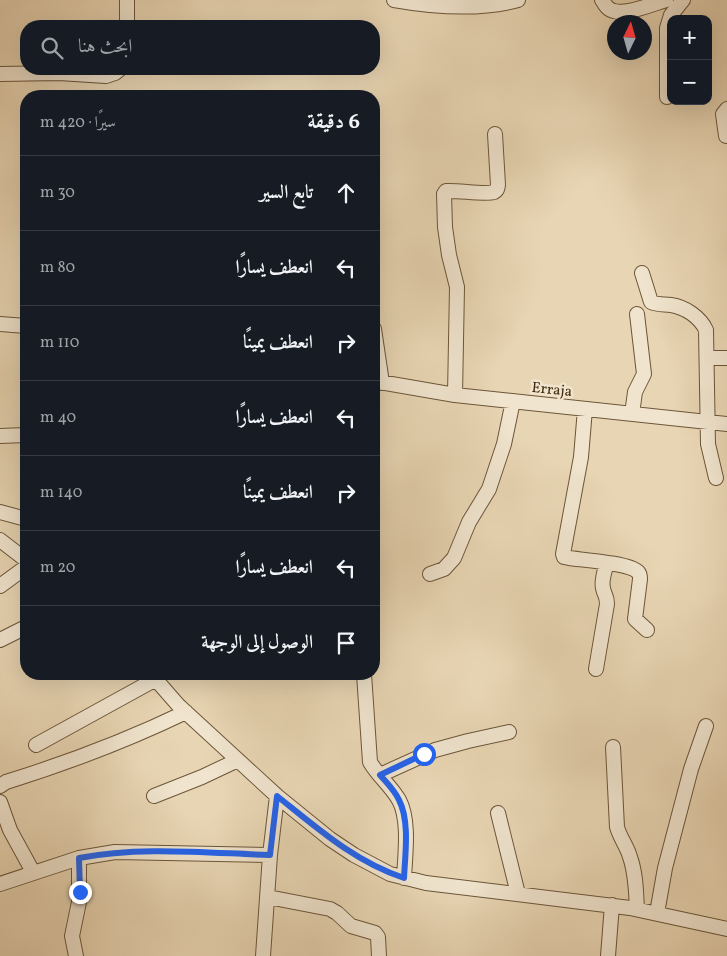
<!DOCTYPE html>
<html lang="ar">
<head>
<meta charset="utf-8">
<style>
  body { margin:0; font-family:Vollkorn,Amiri,serif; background:#242831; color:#f1f3f6; direction:rtl }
  .controls { position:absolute; right:15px; top:15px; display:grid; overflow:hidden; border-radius:10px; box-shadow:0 5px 20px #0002 }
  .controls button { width:45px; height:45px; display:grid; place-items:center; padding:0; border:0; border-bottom:1px solid #363941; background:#171b24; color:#f1f3f6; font:25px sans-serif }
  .compass { position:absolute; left:607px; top:15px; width:45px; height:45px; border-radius:50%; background:#171b24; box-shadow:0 5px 20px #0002; rotate:5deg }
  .stop { position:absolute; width:15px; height:15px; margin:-11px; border:4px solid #2563eb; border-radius:50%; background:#fff }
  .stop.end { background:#2563eb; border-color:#fff; box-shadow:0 1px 5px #0008 }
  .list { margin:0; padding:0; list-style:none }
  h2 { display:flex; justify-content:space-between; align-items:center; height:65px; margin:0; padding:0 20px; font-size:21px }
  h2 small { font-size:16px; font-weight:400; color:#9ea1a6 }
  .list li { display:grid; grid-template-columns:32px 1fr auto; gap:15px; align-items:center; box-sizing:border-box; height:75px; padding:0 20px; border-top:1px solid #363941 }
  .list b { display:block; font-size:19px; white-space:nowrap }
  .list em { font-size:16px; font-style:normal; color:#9ea1a6 }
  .icon { flex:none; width:28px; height:28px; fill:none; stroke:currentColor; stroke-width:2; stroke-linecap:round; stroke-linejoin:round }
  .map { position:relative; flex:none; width:727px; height:956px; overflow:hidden; direction:ltr }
  .search { position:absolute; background:#171b24; box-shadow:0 5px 20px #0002; left:20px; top:20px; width:360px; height:55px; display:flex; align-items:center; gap:12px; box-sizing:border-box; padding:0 18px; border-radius:20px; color:#9ea1a6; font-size:19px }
  .panel { position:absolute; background:#171b24; box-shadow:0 5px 20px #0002; left:20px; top:90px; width:360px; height:590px; border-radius:20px; direction:rtl }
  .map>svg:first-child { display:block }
</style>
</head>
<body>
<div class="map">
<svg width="727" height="956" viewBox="0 0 727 956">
  <rect width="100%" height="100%" fill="#e8d5b3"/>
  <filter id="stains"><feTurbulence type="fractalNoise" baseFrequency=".004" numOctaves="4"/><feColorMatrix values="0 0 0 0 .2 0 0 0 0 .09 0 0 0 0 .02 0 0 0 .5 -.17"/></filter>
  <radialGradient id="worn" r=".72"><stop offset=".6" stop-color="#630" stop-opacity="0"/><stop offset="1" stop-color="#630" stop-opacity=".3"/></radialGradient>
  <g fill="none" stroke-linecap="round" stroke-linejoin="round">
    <defs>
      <path id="minor" d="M 127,0 L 127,26
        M 394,0 C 434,7 478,11 518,0
        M 602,0 C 605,5 608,10 614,11 C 626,15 653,4 666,0
        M 0,74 L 59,73 L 106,76 L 115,73 L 120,69
        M 667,97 L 667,28 L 671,15 L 683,0
        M 726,136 L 723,114 L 727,109
        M 642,273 L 651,302 C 658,305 664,304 671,305 C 685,307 700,317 706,330 L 708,444 L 716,478
        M 0,324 L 26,326
        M 374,329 L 382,383
        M 708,358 L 727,358
        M 374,381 L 455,395 L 727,424
        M 455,395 L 457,287 L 449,255 L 445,227 L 444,194 L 446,191 C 458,190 485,195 494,192 C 498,190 497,189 498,185 L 495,134
        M 585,409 L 581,457 L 563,554 L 564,557 L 569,558 C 583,560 629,563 638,572 C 640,574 640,576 640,579 L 635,619 L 647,630
        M 632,414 L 635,392 L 644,374 L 637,314
        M 0,436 L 26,435
        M 0,512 L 26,519
        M 0,540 L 26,560
        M 430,574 L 444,569 L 454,558 L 469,522 L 489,489 L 504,444 L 513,401
        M 0,586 L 26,567
        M 0,640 L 26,627
        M 596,669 L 607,604 C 607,595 604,595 603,588 C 601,580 605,570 607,563
        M 151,674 L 179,706 L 277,796 L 330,839 L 354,855 L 390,874 L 426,883 L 630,908 L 727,929
        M 364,674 L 370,762 C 378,776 391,786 399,800 C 410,820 405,856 404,878
        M 36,745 L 156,679
        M 613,747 L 617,827 C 620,838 627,846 630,857 C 636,874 636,892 637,909
        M 380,775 L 435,750 L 468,741 L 509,732
        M 0,786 L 6,782 C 67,763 128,740 186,712
        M 154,796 L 202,777 L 238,760
        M 0,802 L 10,830 L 33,872
        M 498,813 L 518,894
        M 0,884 L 79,858 L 115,852 L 270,855
        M 268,897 L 330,909 L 337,913 L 351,926 L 375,933 L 378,937 L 379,956
        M 657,913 L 665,868 L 691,769 L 706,726
        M 76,956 L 72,936 L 79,902 L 79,858
        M 263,956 L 270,855 L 277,796
        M 608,956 L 612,905"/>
    </defs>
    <use href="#minor" stroke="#6c5639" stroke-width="16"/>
    <use href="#minor" stroke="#f0e4ce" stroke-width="14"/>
  </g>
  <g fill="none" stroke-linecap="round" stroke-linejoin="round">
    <path stroke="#2563eb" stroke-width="6" d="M 80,892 L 79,858 C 140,846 207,853 270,855 L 277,796 C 317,828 355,862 404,878 C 405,856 410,821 399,800 C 395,791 387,783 380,775 L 424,754"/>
  </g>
  <g text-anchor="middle" stroke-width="5" stroke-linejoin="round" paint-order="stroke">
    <g font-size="15" fill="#432b10" stroke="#f0e4ce">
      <text transform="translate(552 389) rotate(6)" y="5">Erraja</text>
    </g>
  </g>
  <rect width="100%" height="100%" filter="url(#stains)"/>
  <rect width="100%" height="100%" fill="url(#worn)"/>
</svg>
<div class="controls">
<button>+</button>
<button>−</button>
</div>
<svg class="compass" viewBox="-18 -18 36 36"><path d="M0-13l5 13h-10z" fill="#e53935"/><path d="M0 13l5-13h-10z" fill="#9ea1a6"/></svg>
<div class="stop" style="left:424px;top:754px"></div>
<div class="stop end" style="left:80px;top:892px"></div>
<div class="search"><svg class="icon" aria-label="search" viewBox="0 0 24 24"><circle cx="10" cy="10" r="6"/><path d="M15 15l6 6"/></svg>ابحث هنا</div>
<section class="panel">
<h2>6 دقيقة<small>سيرًا · 420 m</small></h2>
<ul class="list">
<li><svg class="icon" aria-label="ahead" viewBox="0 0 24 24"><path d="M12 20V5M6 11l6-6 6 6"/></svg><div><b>تابع السير</b></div><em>30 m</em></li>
<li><svg class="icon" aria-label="left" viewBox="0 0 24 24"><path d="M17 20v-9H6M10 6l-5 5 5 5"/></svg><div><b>انعطف يسارًا</b></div><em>80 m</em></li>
<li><svg class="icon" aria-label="right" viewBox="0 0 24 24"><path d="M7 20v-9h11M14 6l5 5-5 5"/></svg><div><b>انعطف يمينًا</b></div><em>110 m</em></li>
<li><svg class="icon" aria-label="left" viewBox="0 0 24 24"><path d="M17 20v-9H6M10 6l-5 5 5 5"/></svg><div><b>انعطف يسارًا</b></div><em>40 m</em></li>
<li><svg class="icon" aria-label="right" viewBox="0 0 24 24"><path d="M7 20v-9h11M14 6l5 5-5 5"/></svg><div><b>انعطف يمينًا</b></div><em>140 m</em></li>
<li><svg class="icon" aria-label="left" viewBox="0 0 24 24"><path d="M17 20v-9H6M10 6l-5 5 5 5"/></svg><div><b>انعطف يسارًا</b></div><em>20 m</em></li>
<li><svg class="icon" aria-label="arrive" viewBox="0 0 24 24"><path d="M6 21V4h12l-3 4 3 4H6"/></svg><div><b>الوصول إلى الوجهة</b></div></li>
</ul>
</section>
</div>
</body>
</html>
